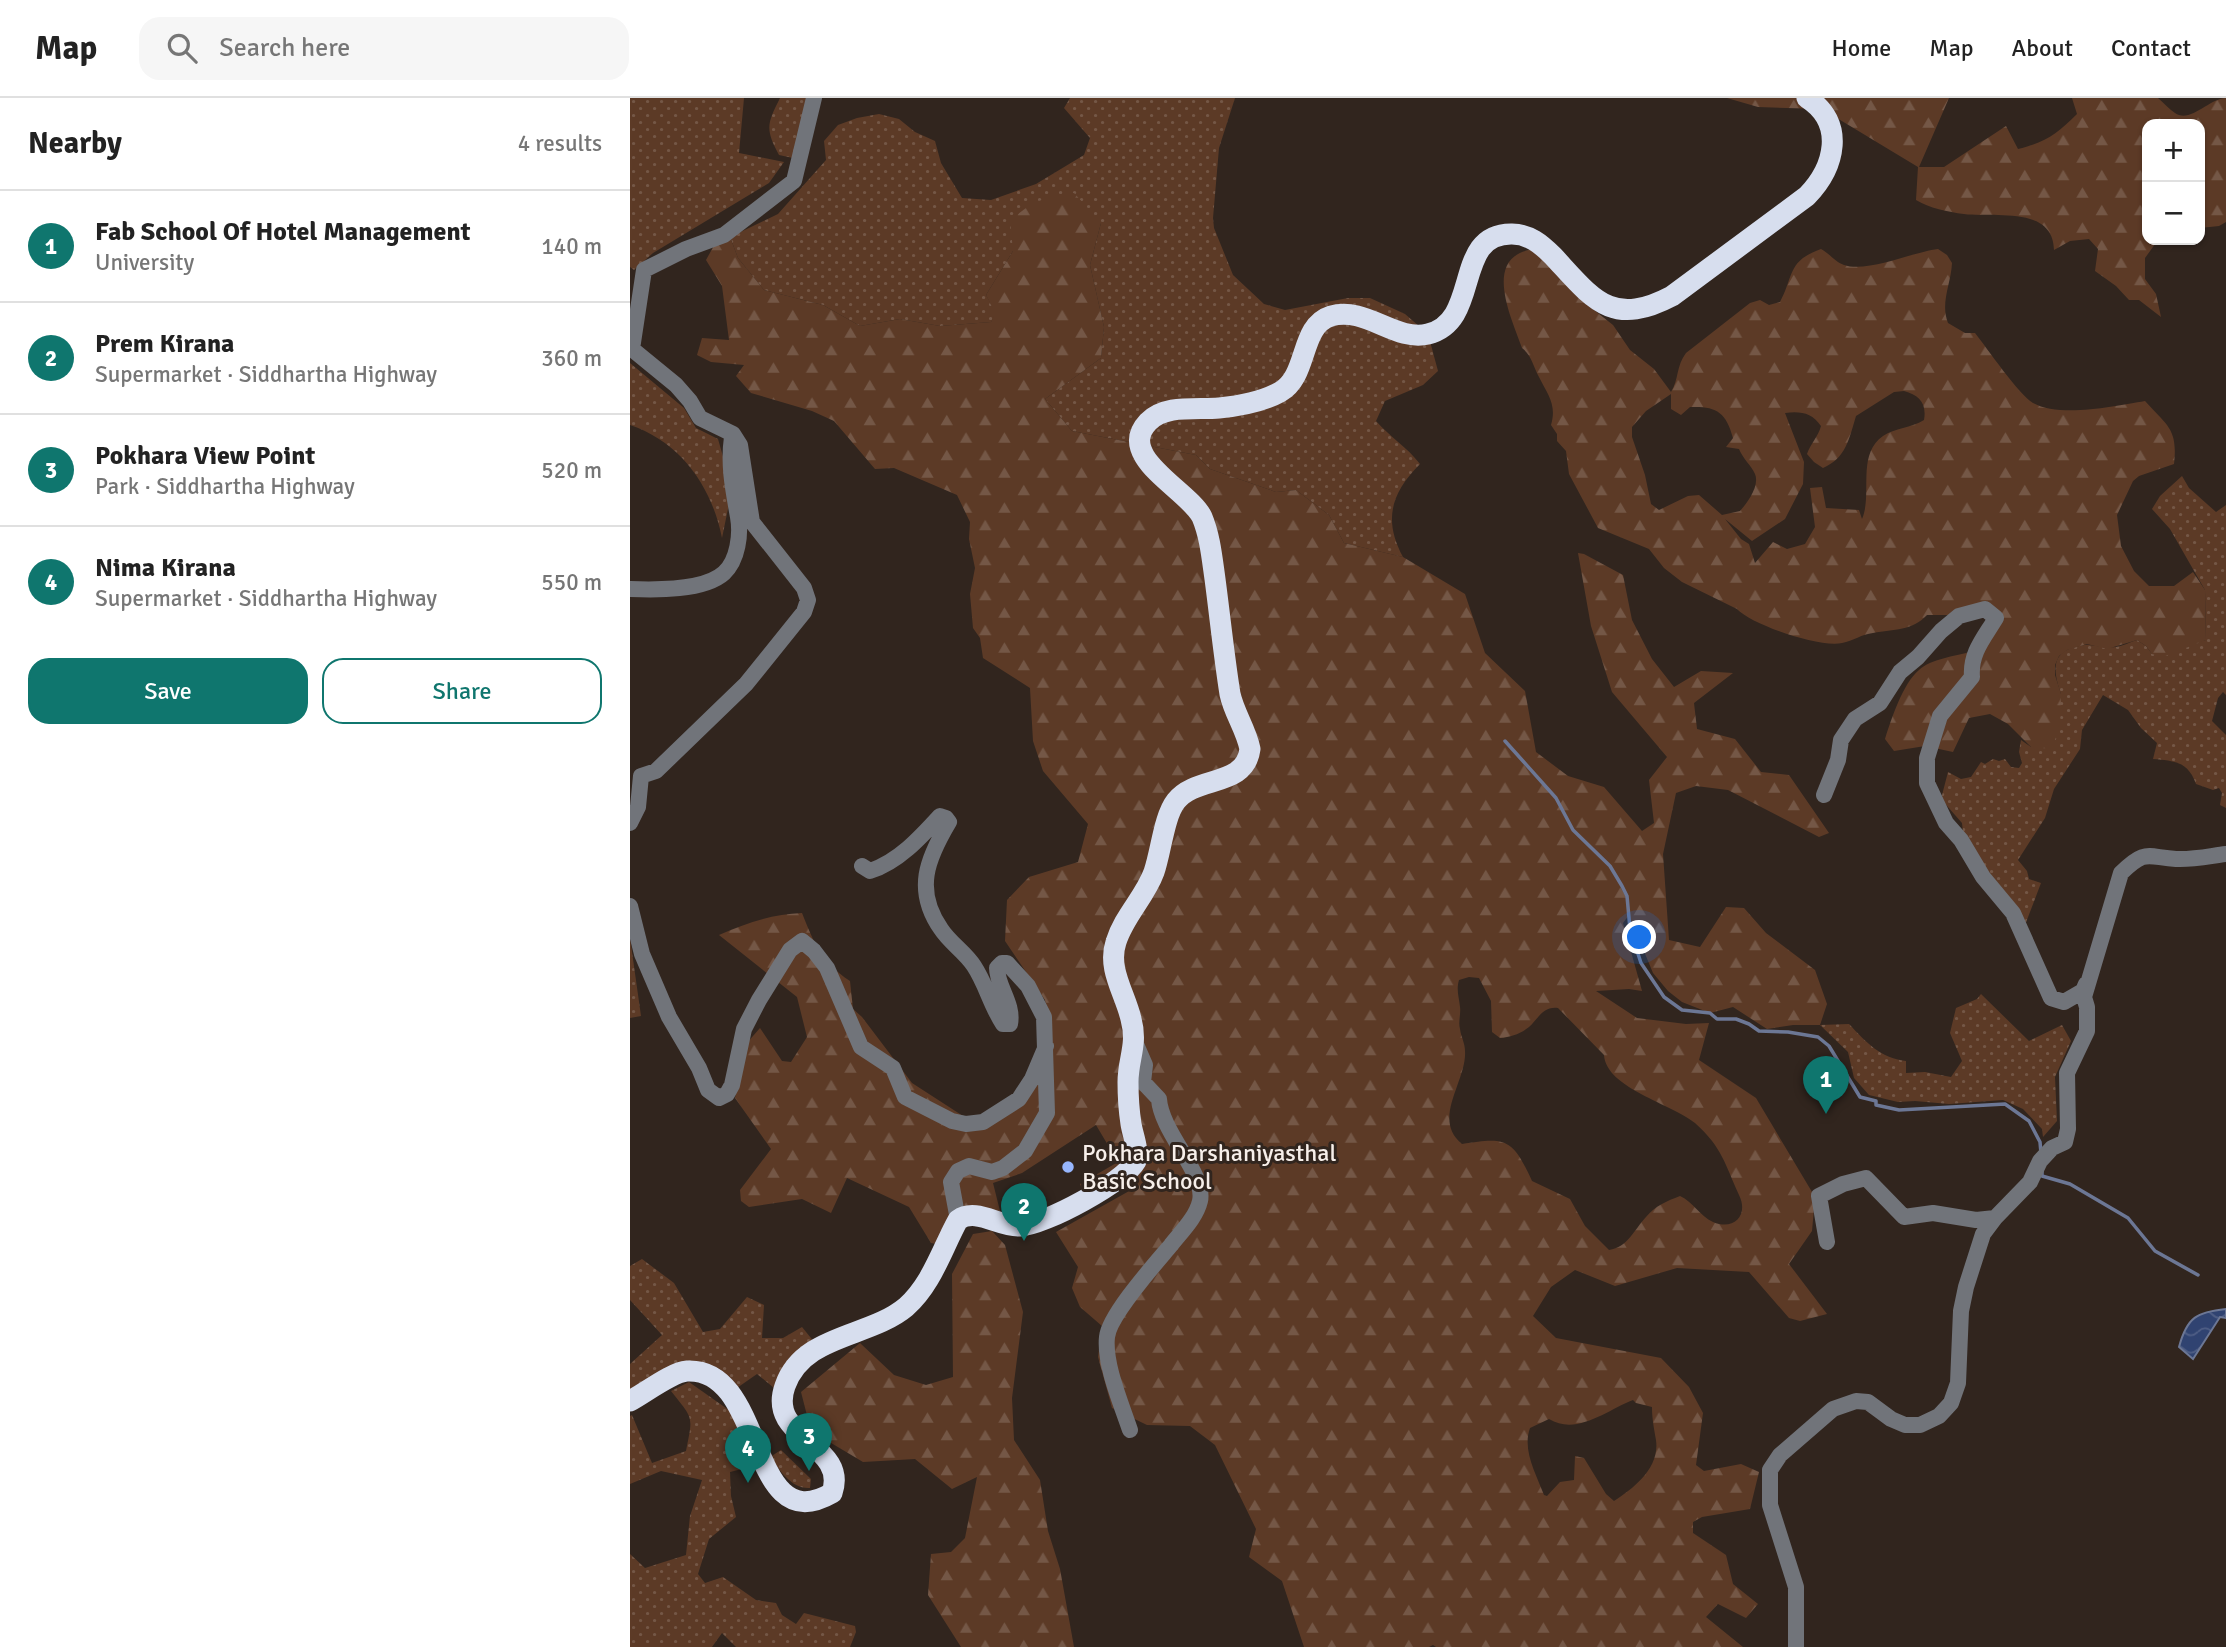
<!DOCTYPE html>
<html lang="en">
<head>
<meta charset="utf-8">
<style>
  body { margin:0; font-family:Signika,sans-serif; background:#f6f6f6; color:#222 }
  .controls { position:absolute; right:21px; top:21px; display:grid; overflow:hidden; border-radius:14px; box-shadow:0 2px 5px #0004 }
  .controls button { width:63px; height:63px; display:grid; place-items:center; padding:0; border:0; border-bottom:2px solid #e0e0e0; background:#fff; color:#222; font:35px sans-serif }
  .you { position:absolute; left:1010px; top:840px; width:24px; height:24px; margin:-18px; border:5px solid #fff; border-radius:50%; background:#1a73e8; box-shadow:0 0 0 10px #1a73e833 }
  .badge { display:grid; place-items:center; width:46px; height:46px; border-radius:50%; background:#0f766e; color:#fff; font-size:23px; font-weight:700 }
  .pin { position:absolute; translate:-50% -58px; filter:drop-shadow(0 2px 4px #0008) }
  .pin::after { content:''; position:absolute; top:37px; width:24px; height:21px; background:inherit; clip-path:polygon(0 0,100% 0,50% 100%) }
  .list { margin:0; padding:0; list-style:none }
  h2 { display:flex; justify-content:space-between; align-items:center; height:91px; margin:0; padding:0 28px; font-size:30px }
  h2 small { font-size:23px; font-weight:400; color:#767676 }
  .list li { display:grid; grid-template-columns:46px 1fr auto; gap:21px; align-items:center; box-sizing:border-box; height:112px; padding:0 28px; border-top:2px solid #e0e0e0 }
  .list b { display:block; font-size:26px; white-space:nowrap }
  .list p { margin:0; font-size:23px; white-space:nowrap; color:#767676 }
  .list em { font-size:23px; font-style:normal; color:#767676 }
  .actions { display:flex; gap:14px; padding:21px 28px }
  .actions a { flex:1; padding:16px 0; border:2px solid #0f766e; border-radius:21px; text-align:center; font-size:24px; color:#0f766e }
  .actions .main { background:#0f766e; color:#fff }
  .icon { flex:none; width:38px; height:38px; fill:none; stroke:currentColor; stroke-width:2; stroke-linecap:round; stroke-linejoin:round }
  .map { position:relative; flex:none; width:1596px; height:1549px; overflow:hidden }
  header { display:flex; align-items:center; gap:42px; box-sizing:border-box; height:98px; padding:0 35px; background:#fff; border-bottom:2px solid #e0e0e0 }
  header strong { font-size:33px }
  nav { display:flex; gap:38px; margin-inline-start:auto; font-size:24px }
  .search { width:490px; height:63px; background:#f6f6f6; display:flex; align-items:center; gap:18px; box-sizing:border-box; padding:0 24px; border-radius:21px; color:#767676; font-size:26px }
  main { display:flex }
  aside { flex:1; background:#fff }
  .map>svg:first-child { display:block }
</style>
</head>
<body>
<header>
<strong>Map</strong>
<div class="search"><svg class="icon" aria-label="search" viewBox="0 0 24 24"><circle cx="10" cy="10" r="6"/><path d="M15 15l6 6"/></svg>Search here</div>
<nav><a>Home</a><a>Map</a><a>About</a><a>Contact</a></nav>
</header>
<main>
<aside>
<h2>Nearby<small>4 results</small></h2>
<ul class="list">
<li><span class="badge">1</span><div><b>Fab School Of Hotel Management</b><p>University</p></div><em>140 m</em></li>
<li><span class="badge">2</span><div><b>Prem Kirana</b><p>Supermarket · Siddhartha Highway</p></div><em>360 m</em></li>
<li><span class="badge">3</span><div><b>Pokhara View Point</b><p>Park · Siddhartha Highway</p></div><em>520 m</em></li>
<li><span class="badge">4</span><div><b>Nima Kirana</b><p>Supermarket · Siddhartha Highway</p></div><em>550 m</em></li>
</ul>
<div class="actions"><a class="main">Save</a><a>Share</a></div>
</aside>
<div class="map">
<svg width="1596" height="1549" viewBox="0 0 1596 1549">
  <defs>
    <pattern id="grass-dots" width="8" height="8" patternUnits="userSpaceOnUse" patternTransform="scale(1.75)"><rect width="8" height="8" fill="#5c3a26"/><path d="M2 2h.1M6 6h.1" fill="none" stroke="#745746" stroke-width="1.8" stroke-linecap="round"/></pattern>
    <pattern id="forest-firs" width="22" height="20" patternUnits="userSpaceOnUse" patternTransform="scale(1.75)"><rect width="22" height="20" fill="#5c3a26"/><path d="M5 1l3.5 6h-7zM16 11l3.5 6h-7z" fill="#745746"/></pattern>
    <pattern id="water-waves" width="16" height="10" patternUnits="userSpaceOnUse" patternTransform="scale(1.75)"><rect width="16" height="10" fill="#304371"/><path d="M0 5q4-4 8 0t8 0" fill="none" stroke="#4f5e85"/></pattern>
  </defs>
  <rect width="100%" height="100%" fill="#31251e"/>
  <path fill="url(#grass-dots)" d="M 0,0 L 114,0 L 109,55 L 154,64 L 139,85 L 23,155 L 4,172 L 0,169 Z
    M 150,0 L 180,0 L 163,60 L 149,57 C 135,31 137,26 150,0 Z
    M 440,0 L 605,0 L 589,50 L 583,120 L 584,130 L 603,177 L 634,206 L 655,212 L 718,200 L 740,200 L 775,216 L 798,236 L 808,273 L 793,287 L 755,303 L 746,323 C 760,339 777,349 790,366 C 761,395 753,422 773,459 L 714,445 L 699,417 L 666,392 L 646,394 L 580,371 L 566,357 L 442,333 L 415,301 L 471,260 L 474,229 L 460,167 L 471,125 L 383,153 L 356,197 L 366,215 L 361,224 L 310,228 L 270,221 L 230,228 L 193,207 L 134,192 L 108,160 L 100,139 L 148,116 L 196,62 L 194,43 L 208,27 L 227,20 L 249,16 L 269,21 L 285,34 L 305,43 L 311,65 L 332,100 L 361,102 L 406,86 L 454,57 L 460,40 L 434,10 Z
    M 0,265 L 54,310 L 66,330 L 88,341 L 94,362 L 100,401 L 92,440 C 82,389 51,344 0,327 Z
    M 1552,378 L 1559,390 L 1586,414 L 1596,407 L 1596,597 L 1593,594 L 1588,600 L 1582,623 L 1596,637 L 1596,710 L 1590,707 L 1592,695 L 1589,690 L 1583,692 L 1566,686 C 1558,663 1544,663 1523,661 L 1527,645 L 1511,630 L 1498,612 L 1473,597 L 1452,632 L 1450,651 L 1424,691 L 1415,720 L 1388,762 L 1397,773 L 1399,781 L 1411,785 L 1395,827 L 1363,784 L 1333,734 L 1332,725 L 1311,701 L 1318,674 L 1331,681 L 1341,679 L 1351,664 L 1355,666 L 1363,661 L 1369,663 L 1375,661 L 1381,669 L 1389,670 L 1392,665 L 1389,654 L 1391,642 L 1401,649 L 1431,596 C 1425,578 1419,557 1442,550 C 1447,549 1454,546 1459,547 C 1468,548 1476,550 1486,549 C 1493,548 1500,544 1507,542 L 1516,548 L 1522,556 L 1576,542 L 1575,492 L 1540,431 L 1522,411 L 1530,398 Z
    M 0,840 L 11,918 L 0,920 Z
    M 1351,896 L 1399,943 L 1432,927 L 1441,943 L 1425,979 L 1427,1023 L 1413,1039 L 1412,1031 L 1393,1011 L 1373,1002 L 1319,1006 L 1285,1003 L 1268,1004 L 1239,997 L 1224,980 L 1218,954 L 1190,927 L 1219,926 C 1236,944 1250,960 1276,963 L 1276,975 L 1295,974 L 1321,979 L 1332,963 L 1320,935 L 1326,910 L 1347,901 Z
    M 12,1161 L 44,1185 L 73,1234 L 90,1231 L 117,1199 L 134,1207 L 132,1240 L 153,1240 L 172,1229 L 185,1245 L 144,1290 L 127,1276 L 104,1292 L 84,1270 L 0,1294 L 0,1266 L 32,1237 L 0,1202 L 0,1168 Z
    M 59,1284 L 113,1322 L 129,1362 L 112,1371 L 100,1374 L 101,1398 L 106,1419 L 79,1441 L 68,1476 L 75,1485 L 93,1479 L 126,1502 L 146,1505 L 152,1517 L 166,1526 L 174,1515 L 225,1528 L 226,1534 L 220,1549 L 106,1549 L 92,1535 L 82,1549 L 0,1549 L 0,1456 L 15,1470 L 56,1457 L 60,1418 L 72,1382 L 31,1373 L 0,1386 L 0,1318 L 2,1317 L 22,1365 L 56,1353 C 63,1317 64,1322 41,1293 Z
    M 151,1352 L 181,1381 L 180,1390 C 161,1391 150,1372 140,1359 Z"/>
  <path fill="url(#forest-firs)" fill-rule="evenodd" d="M 1097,0 L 1319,0 L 1289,69 L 1314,69 L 1376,28 L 1388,51 C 1416,44 1427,36 1447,16 L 1442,0 L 1528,0 C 1534,5 1539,11 1545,15 C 1560,26 1580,0 1596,0 L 1596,124 L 1589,128 L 1570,130 L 1570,26 L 1517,26 L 1517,142 L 1528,142 L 1515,160 L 1515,181 L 1526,196 L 1531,219 L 1509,202 L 1499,202 L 1486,188 L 1465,173 L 1468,151 L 1459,141 L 1440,143 L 1424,152 C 1423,107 1364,120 1334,116 C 1318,114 1299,110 1286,102 L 1288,69 L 1192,11 L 1128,9 Z
    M 444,95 L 471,125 L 460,167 L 474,229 L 471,260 L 415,301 L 442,333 L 566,357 L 580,371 L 646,394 L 666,392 L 699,417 L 714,445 L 773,459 L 835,496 L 855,555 L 895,593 L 906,654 L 938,678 L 974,689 L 1012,733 L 1024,725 L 1019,682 L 1037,659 L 982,594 L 961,528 L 948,455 L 954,456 L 993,477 L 1002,522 L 1022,561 L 1044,589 L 1071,573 L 1103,575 L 1064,605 L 1067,631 L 1105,641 L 1131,674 L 1159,677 L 1199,735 L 1189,739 L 1098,692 L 1066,688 L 1046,695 L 1033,756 L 1039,842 L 1070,849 L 1096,809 L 1114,810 L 1136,835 L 1185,872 L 1197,906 L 1190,927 L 1163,927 L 1137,931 L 1103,909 L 1080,915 L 1052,904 L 1038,893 L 1023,875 L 999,817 L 993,825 L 1012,893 L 999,891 L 966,893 L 1007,920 L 1056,926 L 1079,925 L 1069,962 L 1126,1000 L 1185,1099 L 1182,1133 L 1159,1166 L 1197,1216 L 1170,1223 L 1159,1220 L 1119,1174 L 1047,1170 L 985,1188 L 945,1172 L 921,1189 L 903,1218 L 926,1240 L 1031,1260 L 1059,1289 L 1073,1315 L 1066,1367 L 1074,1373 L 1111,1366 L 1129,1374 L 1120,1411 L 1072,1419 L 1063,1424 L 1063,1435 L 1096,1457 L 1103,1486 L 1128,1506 L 1116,1520 L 1088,1506 L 1076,1519 L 1113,1549 L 806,1549 L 803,1547 L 799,1549 L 674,1549 L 652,1483 L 619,1459 L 626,1431 L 585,1347 L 560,1328 L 517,1327 L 482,1310 L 468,1259 L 472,1228 L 450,1209 L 442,1190 L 448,1169 L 426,1134 L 501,1092 L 493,1079 L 454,1096 L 450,1086 L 488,1064 L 466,1027 L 392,1075 L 363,1085 L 370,1113 L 339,1117 L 312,1147 L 301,1145 L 279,1109 L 217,1080 L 201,1115 L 172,1101 L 119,1109 L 111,1103 L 110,1092 L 141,1051 L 105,1000 L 116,946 L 130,930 L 152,963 L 161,964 L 177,939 L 167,899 L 89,837 C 116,825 143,816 172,815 C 184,845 191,864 220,883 L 223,911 L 232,919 L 282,985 L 350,1029 L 393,1003 L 422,943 L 415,902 L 375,843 L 377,802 L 399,779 L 448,764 L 458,726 L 413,673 L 403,643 L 400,590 L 353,560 L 350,540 L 343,530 L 340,496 L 345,470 L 339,441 L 340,424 L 327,397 L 264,370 L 245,371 L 204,323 L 182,313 L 121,295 L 106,278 L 114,267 L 81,264 L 67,257 L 72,240 L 99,242 L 92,188 L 76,162 L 86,144 L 100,139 L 108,160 L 134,192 L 193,207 L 230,228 L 270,221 L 310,228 L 361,224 L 365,215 L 356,197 L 383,153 L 380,122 L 404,104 ZM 839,879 L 849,880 L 861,903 L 862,934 L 870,940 C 881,939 890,936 899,929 C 908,921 913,908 928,910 L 974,957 C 976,990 1042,1006 1065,1025 C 1092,1049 1095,1066 1109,1097 C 1119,1117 1104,1133 1083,1124 C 1070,1118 1063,1104 1050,1098 C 1037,1103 1025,1108 1016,1119 C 1004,1132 998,1149 979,1152 L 955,1128 L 940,1101 L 902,1083 C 883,1042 878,1038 832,1046 C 801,1021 837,983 835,953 C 835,945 831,939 830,931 C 828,924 831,916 830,909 C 829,899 826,892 829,882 ZM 1003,1302 L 1006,1305 L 1022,1309 C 1022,1321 1024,1330 1026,1342 C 1030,1370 1004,1390 984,1403 L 976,1396 L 954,1360 L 945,1358 L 944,1382 L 930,1384 L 917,1398 L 914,1397 C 906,1376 892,1352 900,1330 L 919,1321 C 947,1338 977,1312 1003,1302 Z
    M 905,151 L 959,208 L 983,227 L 1000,252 L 1024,271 L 1041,294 C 1049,281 1046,268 1056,255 L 1120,205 L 1130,202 L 1139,207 L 1150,204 C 1164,178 1157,163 1191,151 C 1199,155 1205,164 1214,167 C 1237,175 1283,154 1308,151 L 1317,157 L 1322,165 C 1321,186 1310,205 1318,225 L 1335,235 L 1345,235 C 1357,250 1389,297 1403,305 C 1430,320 1486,308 1515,303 C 1537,328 1548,330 1544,366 L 1509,378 L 1503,383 L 1487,417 L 1491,448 L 1504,473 L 1519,488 L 1544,488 L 1563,474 L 1575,492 L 1576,542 L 1533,559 L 1522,556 L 1516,548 L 1507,542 L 1477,551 L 1457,546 L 1437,552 L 1429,558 L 1425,567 L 1425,577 L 1431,596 L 1430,630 L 1421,651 L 1401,649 L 1378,626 L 1360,616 L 1339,620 L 1323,654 L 1295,648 L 1264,653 L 1255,641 C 1261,622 1273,585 1289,572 C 1301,561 1325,558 1340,554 L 1364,510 L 1325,517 L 1297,517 C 1282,533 1264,531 1243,535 C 1232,536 1223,543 1212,545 C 1190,550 1122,527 1107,511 L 1052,484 L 1034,470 L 1019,451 L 968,430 L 939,376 L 936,353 L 927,343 L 927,336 L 921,327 C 927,307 918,297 909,279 C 903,268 902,258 892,250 C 881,219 851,157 905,151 ZM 1274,293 C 1289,297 1297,305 1294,322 C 1281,330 1265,330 1253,338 C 1226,357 1243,396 1232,421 L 1229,412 L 1196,410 L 1192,389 L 1180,390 L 1185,429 L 1175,446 L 1157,451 L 1143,444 L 1125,465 L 1119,446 L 1111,441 L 1095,421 L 1122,443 L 1155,421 L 1173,386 L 1174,364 L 1155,315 C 1171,313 1182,315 1191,328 C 1188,339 1181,345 1177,356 L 1184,364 L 1193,370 C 1216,360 1219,341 1226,318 L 1264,294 ZM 1041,296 L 1041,311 L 1051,317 L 1060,309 C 1085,308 1096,313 1103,340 L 1096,349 L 1109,351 C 1113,361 1121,367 1125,376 C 1130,388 1117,405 1110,413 L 1092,417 L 1069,397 L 1058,398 L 1029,412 L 1021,406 L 1015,377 L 1002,339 L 1002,329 L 1016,313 Z
    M 362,1133 L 375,1147 L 393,1214 L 382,1300 L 384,1342 L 410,1382 L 418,1433 L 430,1471 L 444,1549 L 331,1549 L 298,1497 L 301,1456 L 321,1454 L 335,1440 L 347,1379 L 322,1391 L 285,1361 L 233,1364 L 181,1333 L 171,1294 L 230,1245 L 264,1277 L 296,1287 L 323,1279 L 322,1176 L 343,1136 Z"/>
  <path fill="url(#water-waves)" stroke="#6c7795" stroke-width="2" d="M 1596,1211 L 1596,1220 L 1590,1219 L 1563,1261 L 1549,1249 C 1557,1219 1567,1214 1596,1211 Z"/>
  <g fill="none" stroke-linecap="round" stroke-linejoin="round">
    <path stroke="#6c7795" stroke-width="3.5" d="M 875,643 L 926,700 L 943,732 L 980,768 L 992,788 L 997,798 L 1000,831 L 1011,865 L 1034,899 L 1052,912 L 1080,915 L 1087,921 L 1106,921 L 1119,926 L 1129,933 L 1158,934 L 1188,939 L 1199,948 L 1230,999 L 1246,1003 L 1246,1007 L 1269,1012 L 1375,1006 L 1399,1023 L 1410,1044 L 1411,1055
      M 1412,1073 L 1412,1078 L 1440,1086 L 1498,1120 L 1525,1153 L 1568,1177"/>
    <path stroke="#71747a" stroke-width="16" d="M 0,491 C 26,492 74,493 94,475 C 108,462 111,436 108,419 C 103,391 98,367 102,339
      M 1194,697 L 1208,662 L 1211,642 L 1225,621 L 1250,605 L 1270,574 L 1288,559 L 1311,533 L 1329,518 L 1355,511 L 1366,520 C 1354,540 1340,555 1342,579 L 1310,618 L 1297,660 L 1297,685 L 1316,725 L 1331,742 L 1353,779 L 1383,815 L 1421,900 L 1434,904 L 1453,893 L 1456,886
      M 0,725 L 8,709 L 11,678 L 26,673 L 116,586 L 174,514 L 178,502 L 174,490 L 122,424 L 110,347 L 103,336 L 70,320 L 60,303 L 46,287 L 2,251 L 14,172 L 56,151 L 94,137 L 164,83 L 184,0
      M 232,768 L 240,773 C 268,764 290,740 310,718 L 316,720 L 319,724 C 297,761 284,792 311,831 C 320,845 335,854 344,868 C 356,886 361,908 373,926 L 380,926 C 384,905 367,889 367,870 L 372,865 L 377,865 L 398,888 L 414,919 L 417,1015 L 395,1053 L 373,1070 L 362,1074 L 339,1068 L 328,1073 L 321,1084 L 328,1122
      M 0,808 L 12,856 L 39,919 L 69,970 L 78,992 L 89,1000 L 97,996 L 102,987 L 114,931 L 129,902 L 160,852 L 172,843 L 184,853 L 197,870 L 231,949 L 263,970 L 275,999 L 322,1023 L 336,1026 L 353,1024 L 389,1001 L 402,981 L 416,948
      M 1197,1144 L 1189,1098 L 1213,1086 L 1236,1080 L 1274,1119 L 1303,1115 L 1346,1122 L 1365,1120
      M 500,1332 C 491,1305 474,1266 477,1239 C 479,1217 526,1165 541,1147 C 551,1134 566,1120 570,1103 C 576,1076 531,1034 529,1001 L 513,984 L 515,967 L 505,944
      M 1166,1549 L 1166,1489 L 1140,1407 L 1140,1372 L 1150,1357 L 1203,1311 L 1226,1303 L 1238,1304 L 1261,1321 L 1275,1327 L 1290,1327 L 1309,1318 L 1321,1305 L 1328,1285 L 1331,1213 L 1336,1189 L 1353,1136 L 1365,1120 L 1400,1084 L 1410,1063 L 1422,1050 L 1435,1044 L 1438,1031 L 1437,975 L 1457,933 L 1457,909 L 1454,899 L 1491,775 C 1516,751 1516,759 1546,761 C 1562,762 1580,758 1596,756"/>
    <path stroke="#d7deee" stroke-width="21" d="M 0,1303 C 15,1295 42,1274 57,1273 C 137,1269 117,1444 202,1395 C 219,1346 136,1341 155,1288 C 173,1236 239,1240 276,1209 C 302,1186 312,1151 328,1122 C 346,1109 369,1129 390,1128 C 415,1127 494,1084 506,1063 C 509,1051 503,1038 501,1026 C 499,1013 498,998 498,984 C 498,960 508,947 501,921 C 495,895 477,871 486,844 C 494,818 515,799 524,774 C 531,754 534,718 546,703 C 566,677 615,690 620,651 C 616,631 604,615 600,596 C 594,558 590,519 585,481 C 582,460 580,438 572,419 C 559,392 485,359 518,324 C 535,306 567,312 589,310 C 610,308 632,304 650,294 C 679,278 669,228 701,218 C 736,208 765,244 798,236 C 852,223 822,135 882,136 C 899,136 911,146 923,158 C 963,201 981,230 1042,198 L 1177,98 C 1205,69 1216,25 1177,0"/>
  </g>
  <circle fill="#97b6fd" stroke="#31251e" stroke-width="2.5" cx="438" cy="1069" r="7"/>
  <g text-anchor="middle" stroke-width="6" stroke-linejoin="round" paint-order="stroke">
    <g font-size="24" fill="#f7efea" stroke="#31251e" text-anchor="start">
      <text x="452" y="1063">Pokhara Darshaniyasthal<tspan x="452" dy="28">Basic School</tspan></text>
    </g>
  </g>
</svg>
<div class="controls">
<button>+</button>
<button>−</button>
</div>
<div class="you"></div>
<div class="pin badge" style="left:1196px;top:1016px">1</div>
<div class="pin badge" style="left:394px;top:1143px">2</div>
<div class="pin badge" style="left:179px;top:1373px">3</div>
<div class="pin badge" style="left:118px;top:1385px">4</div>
</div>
</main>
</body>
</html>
